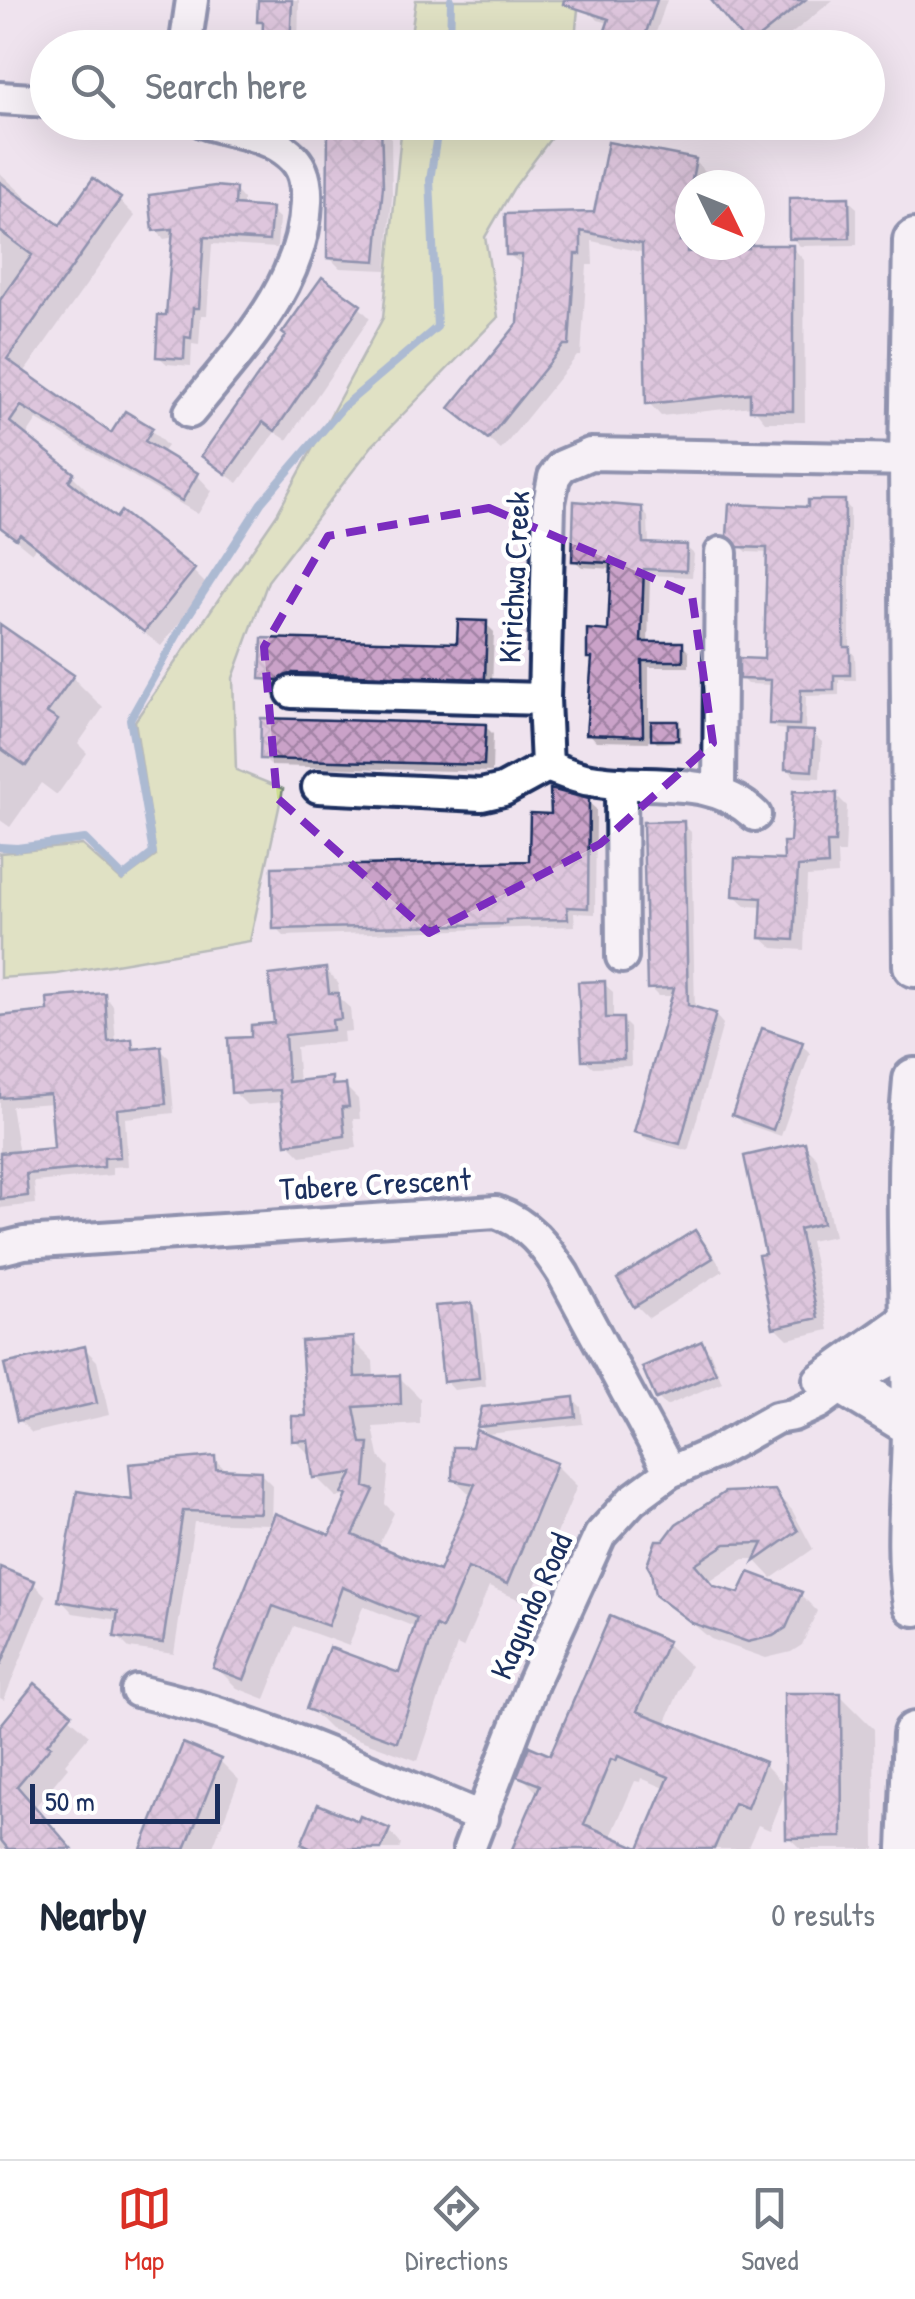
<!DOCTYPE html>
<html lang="en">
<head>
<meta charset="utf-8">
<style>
  body { margin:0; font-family:"Patrick Hand",sans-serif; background:#f6f6f7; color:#1f2937 }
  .compass { position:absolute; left:675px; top:170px; width:90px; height:90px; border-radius:50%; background:#fff; box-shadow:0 10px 40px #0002; rotate:133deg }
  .scale { position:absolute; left:30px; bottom:25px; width:190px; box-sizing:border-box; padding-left:10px; border:5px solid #1b2f5e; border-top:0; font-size:28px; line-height:35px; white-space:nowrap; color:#1b2f5e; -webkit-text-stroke:8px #fff; paint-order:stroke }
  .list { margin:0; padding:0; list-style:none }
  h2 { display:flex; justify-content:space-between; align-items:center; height:130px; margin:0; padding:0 40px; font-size:42px }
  h2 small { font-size:32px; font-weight:400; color:#747a83 }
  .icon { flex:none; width:55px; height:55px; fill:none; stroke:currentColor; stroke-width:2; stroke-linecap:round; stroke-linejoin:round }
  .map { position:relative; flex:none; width:915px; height:1849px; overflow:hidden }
  .search { position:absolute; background:#fff; box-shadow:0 10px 40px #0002; left:30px; right:30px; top:30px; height:110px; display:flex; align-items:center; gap:25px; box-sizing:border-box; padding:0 35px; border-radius:55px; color:#747a83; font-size:38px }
  .sheet { height:310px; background:#fff }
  nav { display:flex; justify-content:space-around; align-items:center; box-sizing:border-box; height:140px; border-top:2px solid #e0e1e3; background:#fff; font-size:28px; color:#747a83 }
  nav a { display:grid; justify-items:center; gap:5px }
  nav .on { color:#d93025 }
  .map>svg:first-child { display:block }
</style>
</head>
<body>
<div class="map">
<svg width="915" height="1849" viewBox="0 0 915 1849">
  <defs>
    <pattern id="building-cross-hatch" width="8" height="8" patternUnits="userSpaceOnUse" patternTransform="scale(2.5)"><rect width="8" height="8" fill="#caa2c8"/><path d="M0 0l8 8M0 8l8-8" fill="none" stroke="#a384a6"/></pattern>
  </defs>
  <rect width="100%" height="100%" fill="#efe3ee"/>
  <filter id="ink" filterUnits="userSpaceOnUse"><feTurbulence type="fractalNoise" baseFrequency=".01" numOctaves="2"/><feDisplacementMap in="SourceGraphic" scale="20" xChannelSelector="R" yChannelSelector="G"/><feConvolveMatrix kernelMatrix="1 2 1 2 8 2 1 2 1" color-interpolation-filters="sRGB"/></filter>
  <g filter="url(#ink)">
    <path fill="#cede91" stroke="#748678" stroke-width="2.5" d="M 416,0 L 579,0 L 574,47 L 409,48 Z
      M 402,123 L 562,123 L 513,189 L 485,237 L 498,317 L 372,446 L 268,581 L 233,678 L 236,770 L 283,789 L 250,941 L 57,974 L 0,978 L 0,853 L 82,845 L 122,881 L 156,856 L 135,721 L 277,514 L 383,318 Z"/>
    <path fill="#0003" fill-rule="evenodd" d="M 260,0 L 299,0 L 298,48 L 264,48 L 265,27 L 259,21 Z
      M 594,0 L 667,0 L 652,44 L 663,48 L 602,48 L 610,23 L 598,20 L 590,11 Z
      M 714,0 L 833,0 L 774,48 L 752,48 Z
      M 267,122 L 301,122 L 300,130 L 281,129 Z
      M 380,127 L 391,138 L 392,198 L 386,270 L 340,268 L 329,257 Z
      M 695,161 L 708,174 L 705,185 L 690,185 L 690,245 L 693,245 L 696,254 L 792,247 L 804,260 L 805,422 L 765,422 L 752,406 L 661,416 L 649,403 L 645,253 L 592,241 L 593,265 L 587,265 L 581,356 L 577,356 L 501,450 L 465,420 L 521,323 L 524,266 L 508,254 L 597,214 Z
      M 0,173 L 27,198 L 24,203 L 60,229 L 119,200 L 135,216 L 23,374 L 112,437 L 151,430 L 167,446 L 161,454 L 197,475 L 212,491 L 198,514 L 37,420 L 25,438 L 72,475 L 88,491 L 84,496 L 116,521 L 193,571 L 208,586 L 161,646 L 36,548 L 32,553 L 0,527 Z
      M 235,190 L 243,199 L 243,208 L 270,210 L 279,218 L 277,248 L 212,244 L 207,315 L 201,315 L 199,345 L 192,344 L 191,366 L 167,364 L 158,356 L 169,318 L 175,237 L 164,239 L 156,230 Z
      M 848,200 L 857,208 L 857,245 L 800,246 L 792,238 Z
      M 359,307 L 370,318 L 287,440 L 275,432 L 238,483 L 215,467 L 204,456 L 289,337 Z
      M 844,502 L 850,509 L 850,650 L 855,656 L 856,680 L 839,680 L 839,695 L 806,696 L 805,733 L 813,734 L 822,742 L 820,778 L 795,777 L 787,768 L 788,730 L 777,729 L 771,723 L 773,685 L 747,684 L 741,678 L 767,661 L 769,553 L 747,552 L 730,535 Z
      M 641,509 L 648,517 L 649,546 L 686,547 L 694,554 L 692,577 L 650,575 L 648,645 L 682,645 L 689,652 L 689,667 L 649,667 L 649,724 L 677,723 L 681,727 L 681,742 L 657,743 L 649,735 L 649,742 L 596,741 L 589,733 L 595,662 L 590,657 L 610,633 L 613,569 L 582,567 L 574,560 Z
      M 486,624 L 494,632 L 492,686 L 271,686 L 263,678 L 264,640 L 459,645 Z
      M 0,627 L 72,677 L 103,708 L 78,744 L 87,753 L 57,795 L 41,783 L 10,827 L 0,820 Z
      M 485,726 L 493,734 L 492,772 L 271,766 L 263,758 Z
      M 836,795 L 847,806 L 845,853 L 837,853 L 838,875 L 807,877 L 804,950 L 773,948 L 762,938 L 764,907 L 746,906 L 735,896 L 787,863 L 793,844 Z
      M 587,801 L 596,809 L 595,914 L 574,913 L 575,926 L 284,936 L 276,928 L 532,863 L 553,816 Z
      M 683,824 L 691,832 L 695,1010 L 715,1015 L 723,1024 L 688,1151 L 645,1139 L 636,1131 L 674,996 L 658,996 L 650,988 Z
      M 326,970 L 338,983 L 340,999 L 350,1008 L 352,1031 L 343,1032 L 344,1042 L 296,1047 L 299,1083 L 331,1079 L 339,1087 L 345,1086 L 358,1099 L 360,1119 L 353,1119 L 357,1148 L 301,1156 L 288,1143 L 284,1102 L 247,1105 L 234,1092 L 254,1039 L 277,1025 Z
      M 604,984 L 613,992 L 613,1020 L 622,1020 L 630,1028 L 631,1066 L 593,1067 L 584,1059 Z
      M 104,996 L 113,1005 L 116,1043 L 131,1042 L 140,1051 L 160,1049 L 169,1058 L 174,1113 L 125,1118 L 128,1166 L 112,1167 L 112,1175 L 34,1182 L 36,1204 L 0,1208 L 0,1018 L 51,1013 ZM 53,1103 L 57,1150 L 19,1154 L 11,1106 Z
      M 802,1045 L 810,1053 L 781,1136 L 743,1123 L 735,1115 Z
      M 804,1145 L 817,1158 L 834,1236 L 810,1241 L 829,1330 L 788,1339 L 776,1327 L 768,1255 Z
      M 695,1233 L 708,1246 L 723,1271 L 649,1318 L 636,1305 Z
      M 471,1305 L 479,1314 L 486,1386 L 454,1390 L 446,1381 Z
      M 352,1340 L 373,1361 L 374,1378 L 399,1377 L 420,1398 L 420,1424 L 373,1427 L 379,1456 L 389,1467 L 385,1504 L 394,1513 L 377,1548 L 441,1574 L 473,1497 L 454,1479 L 556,1465 L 577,1486 L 528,1603 L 489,1587 L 463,1648 L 457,1645 L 418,1761 L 330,1729 L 309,1708 L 400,1677 L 417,1628 L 363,1606 L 349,1646 L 294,1626 L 265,1699 L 237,1688 L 216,1667 L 331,1538 L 349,1496 L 336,1497 L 315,1476 L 313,1458 L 295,1440 Z
      M 702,1344 L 710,1352 L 722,1382 L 666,1406 L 658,1398 Z
      M 84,1348 L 97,1361 L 109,1415 L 32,1433 L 19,1420 Z
      M 573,1399 L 581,1407 L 583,1424 L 487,1434 L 480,1426 Z
      M 214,1459 L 228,1472 L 260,1473 L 272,1485 L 271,1524 L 194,1522 L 174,1654 L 129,1648 L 117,1636 L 119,1620 L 73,1613 L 61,1600 L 135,1503 Z
      M 774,1492 L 792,1510 L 813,1549 L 772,1578 L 757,1562 L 758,1559 L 744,1559 L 709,1582 L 716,1589 L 741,1596 L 800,1594 L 817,1611 L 802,1645 L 791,1652 L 766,1658 L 711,1639 L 657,1594 L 666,1543 Z
      M 0,1570 L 33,1583 L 46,1596 L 4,1700 L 0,1698 Z
      M 666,1643 L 690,1666 L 665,1724 L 764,1764 L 787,1787 L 770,1830 L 758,1825 L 747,1849 L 641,1849 L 667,1789 L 641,1778 L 640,1782 L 635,1781 L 610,1839 L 624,1849 L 515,1849 L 539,1794 L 520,1775 L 551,1758 Z
      M 36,1687 L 89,1735 L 65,1764 L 68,1767 L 35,1807 L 71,1849 L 0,1849 L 0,1729 Z
      M 840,1695 L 874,1729 L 875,1849 L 801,1849 L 788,1837 Z
      M 220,1761 L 239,1780 L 212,1849 L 144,1849 Z
      M 319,1807 L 359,1824 L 389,1831 L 401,1844 L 399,1849 L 301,1849 Z"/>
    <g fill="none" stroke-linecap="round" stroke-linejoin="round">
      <path stroke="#5c87b0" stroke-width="8" d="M 450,48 L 451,0
        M 0,847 L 17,848 L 85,839 L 123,877 L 153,853 L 130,719 L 188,616 L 261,503 L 344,406 L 437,327 L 430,180 L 439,122"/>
    </g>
    <path fill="url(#building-cross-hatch)" stroke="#1b2f5e" stroke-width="2.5" fill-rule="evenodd" d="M 258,0 L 292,0 L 290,48 L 262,48 L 263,22 L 257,22 Z
      M 564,0 L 657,0 L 641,48 L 599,48 L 609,19 L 563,4 Z
      M 711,0 L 805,0 L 748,46 Z
      M 381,124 L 383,186 L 376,261 L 327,258 L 328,126 Z
      M 608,142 L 696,159 L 680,241 L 687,240 L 687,252 L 749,248 L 749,245 L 793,245 L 793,411 L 750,410 L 750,393 L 646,404 L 642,244 L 581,231 L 581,254 L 575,254 L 569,345 L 564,345 L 488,439 L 449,408 L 518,323 L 522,255 L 506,255 L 505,214 L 594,212 Z
      M 93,178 L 121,198 L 7,359 L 111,433 L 125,411 L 153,428 L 145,441 L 198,473 L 182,501 L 21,406 L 10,422 L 74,473 L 69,481 L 116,518 L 121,511 L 195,569 L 144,632 L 20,534 L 16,539 L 0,527 L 0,300 L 32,255 L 0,231 L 0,182 L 60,225 Z
      M 215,186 L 236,188 L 235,205 L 272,208 L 269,241 L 204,237 L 199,308 L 193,308 L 191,338 L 185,337 L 184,359 L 156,357 L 158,315 L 166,315 L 173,229 L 153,231 L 149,195 Z
      M 849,197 L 850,238 L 789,239 L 789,198 Z
      M 322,277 L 361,305 L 275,431 L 263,422 L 226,474 L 201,456 L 286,336 L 282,333 Z
      M 808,500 L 845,500 L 844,647 L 850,647 L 850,675 L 834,675 L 834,690 L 801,690 L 799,725 L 769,724 L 771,680 L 739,679 L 739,658 L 764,659 L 767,548 L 738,547 L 727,536 L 729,504 L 808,507 Z
      M 574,501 L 642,507 L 643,543 L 687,545 L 686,571 L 644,569 L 641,642 L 683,642 L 683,661 L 642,661 L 643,736 L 586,734 L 592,658 L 587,658 L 587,629 L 608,631 L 611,563 L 572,561 Z
      M 458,620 L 487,621 L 485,679 L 293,673 L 279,680 L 260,679 L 262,638 L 457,643 Z
      M 0,624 L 74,675 L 47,713 L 58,720 L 26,766 L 0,748 Z
      M 261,718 L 486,724 L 484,765 L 260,759 Z
      M 651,721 L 678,721 L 678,740 L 651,740 Z
      M 786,730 L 814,731 L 812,771 L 785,769 Z
      M 550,789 L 589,799 L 588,908 L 567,907 L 568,919 L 506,920 L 506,924 L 273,929 L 272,867 L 529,861 L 530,813 L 551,814 Z
      M 793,791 L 837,793 L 835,843 L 827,843 L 828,865 L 798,867 L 794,940 L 760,938 L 762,898 L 733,896 L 735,858 L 784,860 L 783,842 L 790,842 Z
      M 684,821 L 688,1005 L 716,1013 L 680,1144 L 634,1132 L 674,988 L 647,989 L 643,822 Z
      M 326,968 L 329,993 L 338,993 L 341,1019 L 332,1020 L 333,1030 L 285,1035 L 288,1082 L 332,1077 L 332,1085 L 346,1084 L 349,1107 L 342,1107 L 345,1136 L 286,1144 L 280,1090 L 231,1093 L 228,1038 L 251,1037 L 251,1025 L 274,1023 L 269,975 Z
      M 605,981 L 606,1018 L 623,1018 L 624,1059 L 582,1060 L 578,982 Z
      M 105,993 L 108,1042 L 132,1039 L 133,1049 L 161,1046 L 166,1104 L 117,1109 L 120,1157 L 104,1158 L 104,1167 L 26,1174 L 28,1196 L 0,1199 L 0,1153 L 54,1148 L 50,1094 L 0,1098 L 0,1016 L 48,1011 L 47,998 Z
      M 762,1028 L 803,1042 L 773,1130 L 732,1115 Z
      M 805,1142 L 823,1223 L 799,1229 L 818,1318 L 773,1328 L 758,1255 L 765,1254 L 744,1156 Z
      M 695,1230 L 713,1258 L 634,1307 L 617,1279 Z
      M 472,1303 L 479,1378 L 443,1382 L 435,1306 Z
      M 353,1337 L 355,1377 L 400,1375 L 401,1404 L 354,1407 L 361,1443 L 369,1443 L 365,1487 L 374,1490 L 353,1535 L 439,1571 L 475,1484 L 452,1480 L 453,1447 L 472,1447 L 476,1430 L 557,1463 L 507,1584 L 468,1568 L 442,1629 L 436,1626 L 397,1742 L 306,1709 L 329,1647 L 399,1673 L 417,1618 L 342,1587 L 328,1626 L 273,1606 L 244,1680 L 213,1668 L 275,1513 L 330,1535 L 347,1495 L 342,1493 L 353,1473 L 313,1478 L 308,1440 L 292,1441 L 292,1416 L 306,1416 L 301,1341 Z
      M 702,1341 L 716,1373 L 656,1399 L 642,1367 Z
      M 85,1346 L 97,1403 L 17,1421 L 4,1364 Z
      M 574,1397 L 576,1417 L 477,1427 L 482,1407 Z
      M 215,1456 L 216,1469 L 261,1471 L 260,1513 L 183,1511 L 163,1643 L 114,1637 L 118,1611 L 58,1601 L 77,1491 L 132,1500 L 129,1464 Z
      M 775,1490 L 798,1531 L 754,1562 L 763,1543 L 726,1544 L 695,1564 L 714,1586 L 739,1593 L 749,1572 L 802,1592 L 786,1628 L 773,1636 L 748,1642 L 692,1623 L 655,1595 L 651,1572 L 647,1565 L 656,1540 L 664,1540 L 676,1524 L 725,1492 Z
      M 0,1567 L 35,1581 L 1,1665 L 0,1665 Z
      M 610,1616 L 668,1641 L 637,1711 L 765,1762 L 747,1808 L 734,1803 L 714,1849 L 512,1849 L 540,1785 L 517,1776 L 529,1746 L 550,1755 ZM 618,1756 L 669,1777 L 639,1848 L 584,1824 L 611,1759 L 616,1761 Z
      M 35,1683 L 72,1714 L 47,1744 L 51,1746 L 17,1786 L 72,1849 L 8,1849 L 0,1839 L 0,1726 Z
      M 784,1693 L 841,1693 L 842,1837 L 786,1838 Z
      M 183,1743 L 221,1759 L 185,1849 L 141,1849 Z
      M 318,1804 L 358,1821 L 360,1816 L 390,1829 L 381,1849 L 312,1849 L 301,1844 Z"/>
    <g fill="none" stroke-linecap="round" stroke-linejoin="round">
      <defs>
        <path id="minor" d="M 185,48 L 192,0
          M 0,98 L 48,101
          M 190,412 C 240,349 303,287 306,202 C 307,183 304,166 289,154 C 267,134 231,132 204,122
          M 292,692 L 544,699
          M 621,783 L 622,957
          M 318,787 L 481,795 L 503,790 L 547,766
          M 719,791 L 721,553
          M 755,815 C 711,773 648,790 591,780 C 576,778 561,771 547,766 L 544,699 L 549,503 L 554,477 L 562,466 L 590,454 L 911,460
          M 0,1249 L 24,1243 L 496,1212 C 529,1224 545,1246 563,1274 L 670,1472
          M 819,1380 L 915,1312
          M 137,1691 C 257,1718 370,1772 483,1818
          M 469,1849 L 533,1682 L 600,1535 L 632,1500 L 670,1472 L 714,1453 L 776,1418 L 793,1415 L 819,1403 L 845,1384 L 915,1347"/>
        <path id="secondary" d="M 915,241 L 911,460 L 915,965
          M 915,1080 C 904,1195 914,1311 914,1427 C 914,1481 905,1551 915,1604
          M 845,1384 L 914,1426
          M 910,1849 L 915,1734"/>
      </defs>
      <use href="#minor" stroke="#1b2f5e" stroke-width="38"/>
      <use href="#secondary" stroke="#1b2f5e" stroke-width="50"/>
      <use href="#minor" stroke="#fff" stroke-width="30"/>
      <use href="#secondary" stroke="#fff" stroke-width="42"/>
    </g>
  </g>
  <path d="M0 0H915V1849H0ZM 489,508 L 692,595 L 713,743 L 600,844 L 429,933 L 277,798 L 264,647 L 328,536 Z" fill="#efe3ee" fill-opacity=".55" fill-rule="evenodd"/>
  <path fill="none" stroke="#7b2cbf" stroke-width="8" stroke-dasharray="20 12" stroke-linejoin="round" d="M 489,508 L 692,595 L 713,743 L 600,844 L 429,933 L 277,798 L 264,647 L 328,536 Z"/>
  <g text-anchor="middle" stroke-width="9" stroke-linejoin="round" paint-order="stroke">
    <g font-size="32" fill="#1b2f5e" stroke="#fff">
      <text transform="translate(514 577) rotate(-87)" y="11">Kirichwa Creek</text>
      <text transform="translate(375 1184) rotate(-3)" y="11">Tabere Crescent</text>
      <text transform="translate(531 1606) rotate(-66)" y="11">Kagundo Road</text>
    </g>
  </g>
</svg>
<svg class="compass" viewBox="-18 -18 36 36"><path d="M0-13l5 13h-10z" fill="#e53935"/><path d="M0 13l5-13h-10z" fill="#747a83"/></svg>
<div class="scale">50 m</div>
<div class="search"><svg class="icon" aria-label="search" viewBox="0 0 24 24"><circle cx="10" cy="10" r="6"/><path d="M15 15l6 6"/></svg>Search here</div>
</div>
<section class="sheet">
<h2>Nearby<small>0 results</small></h2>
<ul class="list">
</ul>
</section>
<nav>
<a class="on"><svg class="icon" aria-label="map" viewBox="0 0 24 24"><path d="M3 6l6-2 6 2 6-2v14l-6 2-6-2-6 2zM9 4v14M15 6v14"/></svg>Map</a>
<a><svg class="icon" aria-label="directions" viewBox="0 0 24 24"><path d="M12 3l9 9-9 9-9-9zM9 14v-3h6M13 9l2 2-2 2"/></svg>Directions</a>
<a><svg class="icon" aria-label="saved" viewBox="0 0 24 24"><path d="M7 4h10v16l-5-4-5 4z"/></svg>Saved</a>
</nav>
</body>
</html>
